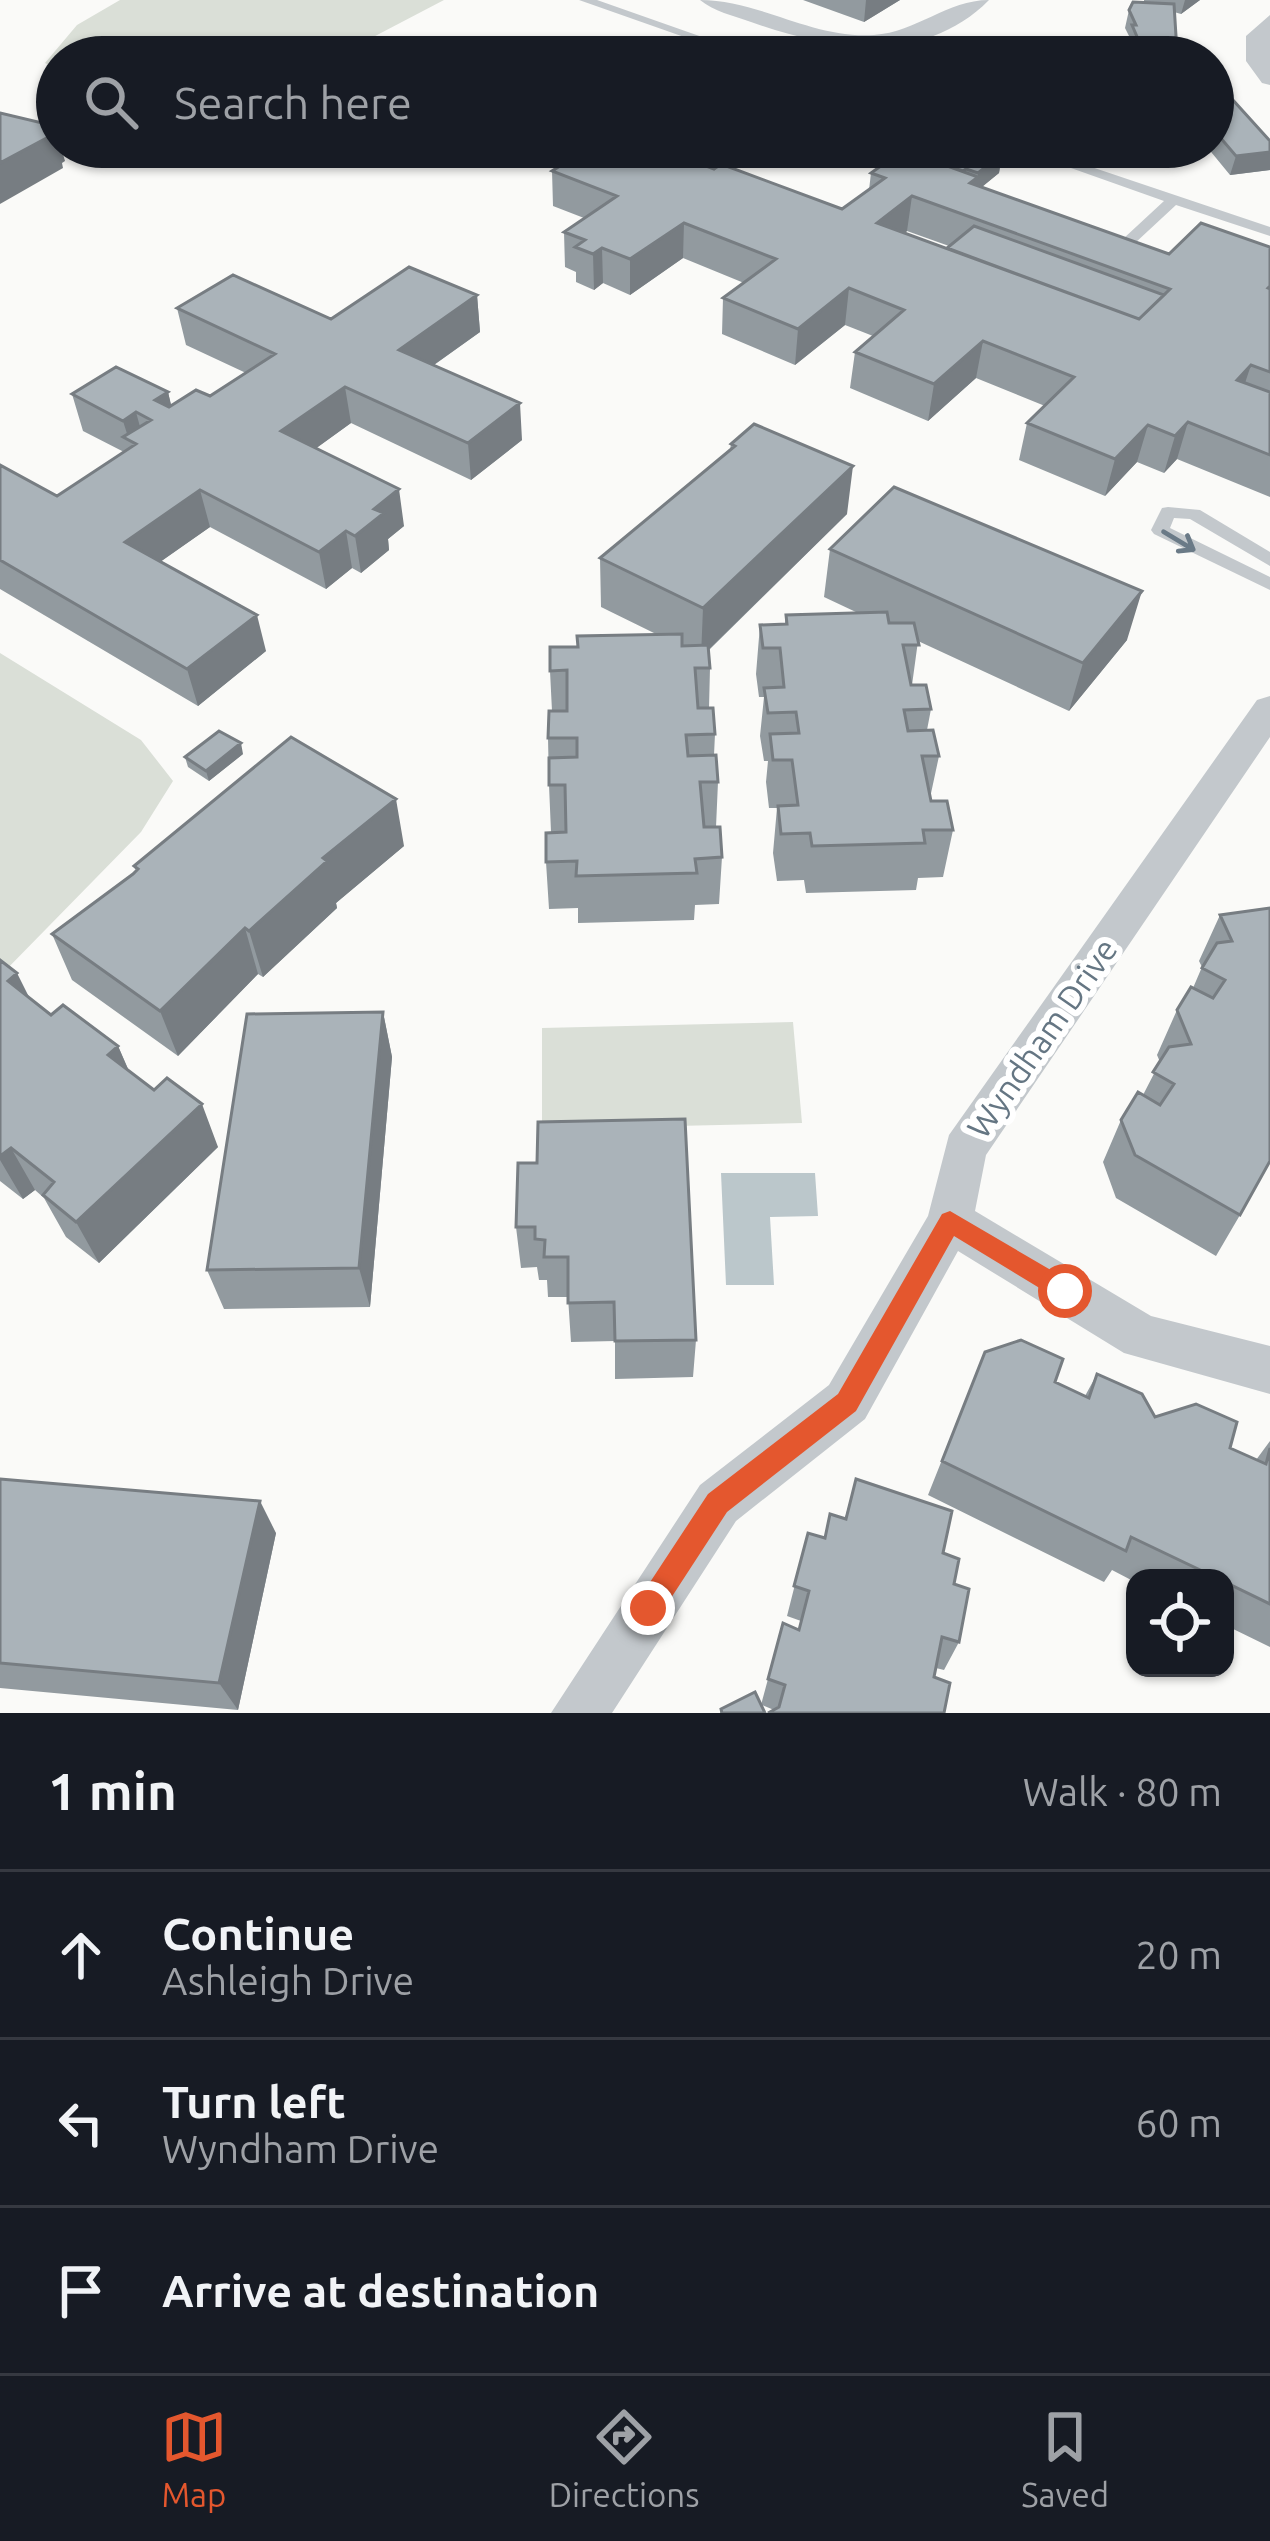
<!DOCTYPE html>
<html lang="en">
<head>
<meta charset="utf-8">
<style>
  body { margin:0; font-family:Ubuntu,sans-serif; background:#20242c; color:#f1f3f6 }
  .controls { position:absolute; right:36px; bottom:36px; display:grid; overflow:hidden; border-radius:24px; box-shadow:0 3px 9px #0004 }
  .controls button { width:108px; height:108px; display:grid; place-items:center; padding:0; border:0; border-bottom:3px solid #363941; background:#171b24; color:#f1f3f6; font:60px sans-serif }
  .stop { position:absolute; width:36px; height:36px; margin:-27px; border:9px solid #e4572e; border-radius:50%; background:#fff }
  .stop.end { background:#e4572e; border-color:#fff; box-shadow:0 3px 12px #0008 }
  .list { margin:0; padding:0; list-style:none }
  h2 { display:flex; justify-content:space-between; align-items:center; height:156px; margin:0; padding:0 48px; font-size:51px }
  h2 small { font-size:39px; font-weight:400; color:#9ea1a6 }
  .list li { display:grid; grid-template-columns:78px 1fr auto; gap:36px; align-items:center; box-sizing:border-box; height:168px; padding:0 48px; border-top:3px solid #363941 }
  .list b { display:block; font-size:45px; white-space:nowrap }
  .list p { margin:0; font-size:39px; white-space:nowrap; color:#9ea1a6 }
  .list em { font-size:39px; font-style:normal; color:#9ea1a6 }
  .icon { flex:none; width:66px; height:66px; fill:none; stroke:currentColor; stroke-width:2; stroke-linecap:round; stroke-linejoin:round }
  .map { position:relative; flex:none; width:1270px; height:1713px; overflow:hidden }
  .search { position:absolute; background:#171b24; box-shadow:0 3px 9px #0004; left:36px; right:36px; top:36px; height:132px; display:flex; align-items:center; gap:30px; box-sizing:border-box; padding:0 42px; border-radius:66px; color:#9ea1a6; font-size:45px }
  .sheet { height:660px; background:#171b24 }
  nav { display:flex; justify-content:space-around; align-items:center; box-sizing:border-box; height:168px; border-top:3px solid #363941; background:#171b24; font-size:33px; color:#9ea1a6 }
  nav a { display:grid; justify-items:center; gap:6px }
  nav .on { color:#e4572e }
  .map>svg:first-child { display:block }
</style>
</head>
<body>
<div class="map">
<svg width="1270" height="1713" viewBox="0 0 1270 1713">
  <rect width="100%" height="100%" fill="#fafaf8"/>
  <path fill="#dadfd7" d="M 120,0 L 444,0 L 335,57 L 57,57 L 57,69 L 45,63 L 77,25 Z
    M 0,653 L 141,740 L 173,781 L 141,832 L 0,976 Z
    M 793,1022 L 802,1123 L 542,1129 L 542,1028 Z"/>
  <path fill="#bbc7cb" d="M 721,1173 L 815,1173 L 818,1216 L 770,1217 L 774,1285 L 726,1285 Z"/>
  <g fill="none" stroke-linecap="round" stroke-linejoin="round">
    <path fill="#c3c8cc" fill-rule="evenodd" d="M 579,0 L 597,0 L 759,57 L 741,57 Z
      M 1012,147 L 1032,147 L 1270,227 L 1270,236 L 1176,205 L 1120,257 L 1110,257 L 1110,251 L 1164,201 Z
      M 1168,507 L 1200,510 L 1270,552 L 1270,566 L 1190,519 L 1174,518 L 1170,528 L 1270,577 L 1270,590 L 1154,534 L 1151,530 L 1162,508 Z"/>
    <path fill="#c3c8cc" fill-rule="evenodd" d="M 700,0 C 760,0 812,39 874,35 C 917,32 947,0 989,0 C 924,66 828,50 751,22 C 734,16 713,11 700,0 Z
      M 1270,15 L 1270,85 L 1262,83 L 1246,61 L 1246,36 Z
      M 1270,696 L 1270,737 L 986,1155 L 975,1211 L 1151,1316 L 1270,1346 L 1270,1394 L 1124,1353 L 958,1251 L 865,1419 L 736,1521 L 612,1713 L 551,1713 L 700,1485 L 829,1385 L 928,1216 L 949,1135 L 1257,700 Z"/>
  </g>
  <path fill="#929a9f" fill-rule="evenodd" d="M 803,0 L 900,0 L 864,22 Z
    M 1144,0 L 1200,0 L 1181,14 L 1174,12 L 1177,52 L 1180,57 L 1129,57 L 1129,36 L 1125,28 L 1129,10 L 1144,2 Z
    M 1213,78 L 1270,141 L 1270,170 L 1230,175 L 1207,147 L 1213,147 Z
    M 581,152 L 714,169 L 842,209 L 869,190 L 871,173 L 940,163 L 940,160 L 1002,154 L 999,173 L 981,187 L 1169,254 L 1270,247 L 1270,497 L 1177,459 L 1164,473 L 1137,462 L 1105,496 L 1019,460 L 1027,423 L 1045,406 L 976,378 L 928,421 L 850,388 L 855,352 L 873,336 L 845,325 L 795,365 L 722,334 L 723,298 L 744,283 L 683,258 L 630,295 L 603,283 L 594,290 L 576,282 L 576,272 L 565,267 L 564,232 L 584,218 L 553,206 L 552,171 L 556,168 L 555,156 ZM 907,231 L 949,246 L 947,248 L 905,233 Z
    M 477,295 L 480,332 L 434,365 L 522,440 L 471,480 L 351,423 L 316,448 L 404,526 L 388,539 L 389,550 L 361,573 L 352,568 L 326,589 L 210,527 L 161,561 L 266,651 L 198,706 L 0,589 L 0,465 L 57,496 L 124,452 L 83,431 L 72,394 L 168,392 L 171,406 L 210,396 L 246,373 L 186,345 L 177,308 L 331,319 Z
    M 731,444 L 847,514 L 709,650 L 710,668 L 709,708 L 715,734 L 714,755 L 718,782 L 716,827 L 722,857 L 719,904 L 695,905 L 694,920 L 578,923 L 578,908 L 549,909 L 546,862 L 551,832 L 549,785 L 548,738 L 552,711 L 550,671 L 578,647 L 656,634 L 601,607 L 600,558 L 730,450 Z
    M 830,549 L 1127,640 L 1069,711 L 918,641 L 912,685 L 931,709 L 927,730 L 939,756 L 930,798 L 953,830 L 943,877 L 918,878 L 916,890 L 806,893 L 804,880 L 777,881 L 773,853 L 777,808 L 769,808 L 766,782 L 768,761 L 764,761 L 760,736 L 764,697 L 759,697 L 756,674 L 760,625 L 785,624 L 786,615 L 858,613 L 824,597 Z
    M 243,754 L 209,781 L 188,767 L 185,757 Z
    M 404,846 L 336,903 L 337,908 L 263,977 L 258,974 L 178,1056 L 72,980 L 52,934 L 136,872 L 134,866 Z
    M 1270,908 L 1240,1215 L 1216,1256 L 1116,1198 L 1103,1162 L 1121,1120 L 1143,1095 L 1160,1062 L 1157,1055 L 1177,1010 L 1193,988 L 1202,967 L 1199,961 L 1220,915 Z
    M 0,960 L 29,998 L 51,1015 L 118,1046 L 129,1071 L 218,1147 L 99,1263 L 66,1237 L 44,1198 L 35,1190 L 23,1199 L 0,1181 Z
    M 383,1012 L 392,1057 L 370,1307 L 224,1309 L 207,1270 Z
    M 518,1163 L 696,1340 L 693,1377 L 615,1379 L 615,1341 L 571,1342 L 568,1297 L 548,1297 L 547,1280 L 539,1280 L 537,1267 L 521,1268 L 516,1227 Z
    M 985,1352 L 1085,1396 L 1097,1374 L 1155,1417 L 1256,1460 L 1270,1441 L 1270,1647 L 1225,1625 L 1225,1578 L 1135,1578 L 1135,1582 L 1112,1570 L 1104,1582 L 928,1495 Z
    M 0,1479 L 276,1533 L 238,1710 L 0,1688 Z
    M 856,1479 L 943,1553 L 954,1584 L 959,1642 L 944,1670 L 936,1668 L 934,1677 L 774,1710 L 762,1705 L 765,1713 L 720,1713 L 721,1709 L 761,1705 L 768,1679 L 799,1630 L 801,1621 L 787,1616 L 808,1533 L 824,1538 L 845,1518 Z"/>
  <path fill="#777d82" d="M 866,0 L 900,0 L 864,22 Z
    M 1185,0 L 1200,0 L 1181,14 Z
    M 55,126 L 57,147 L 61,147 L 65,161 L 62,163 L 63,168 L 0,204 L 0,163 Z
    M 1270,152 L 1270,170 L 1230,175 L 1236,156 Z
    M 1002,154 L 999,173 L 976,192 L 970,183 L 978,177 L 978,173 Z
    M 912,196 L 907,231 L 873,258 L 877,223 Z
    M 684,223 L 683,258 L 630,295 L 630,259 Z
    M 602,248 L 603,283 L 594,290 L 593,254 Z
    M 849,288 L 845,325 L 795,365 L 798,329 Z
    M 477,295 L 480,332 L 404,386 L 399,350 Z
    M 983,341 L 976,378 L 928,421 L 934,384 Z
    M 1251,365 L 1239,401 L 1237,380 Z
    M 345,387 L 351,423 L 289,468 L 281,431 Z
    M 168,392 L 177,429 L 155,400 Z
    M 520,403 L 522,440 L 471,480 L 468,443 Z
    M 136,412 L 146,449 L 129,440 L 123,421 Z
    M 1188,422 L 1177,459 L 1164,473 L 1175,436 Z
    M 1148,425 L 1137,462 L 1105,496 L 1115,459 Z
    M 853,466 L 847,514 L 701,657 L 703,608 Z
    M 399,489 L 404,526 L 388,539 L 389,550 L 361,573 L 355,536 L 374,509 Z
    M 200,490 L 210,527 L 136,579 L 125,542 Z
    M 346,531 L 352,568 L 326,589 L 319,552 Z
    M 1142,591 L 1127,640 L 1069,711 L 1083,663 Z
    M 257,615 L 266,651 L 198,706 L 187,669 Z
    M 241,743 L 243,754 L 209,781 L 206,771 Z
    M 396,799 L 404,846 L 336,903 L 337,908 L 263,977 L 249,931 L 323,858 Z
    M 245,928 L 258,974 L 178,1056 L 160,1011 Z
    M 17,973 L 40,1019 L 8,981 Z
    M 383,1012 L 392,1057 L 370,1307 L 359,1268 Z
    M 118,1046 L 137,1090 L 108,1055 Z
    M 202,1104 L 218,1147 L 99,1263 L 76,1222 Z
    M 11,1148 L 35,1190 L 23,1199 L 0,1160 L 0,1156 Z
    M 260,1501 L 276,1533 L 238,1710 L 219,1683 Z"/>
  <path fill="#aab3b9" stroke="#777d82" stroke-width="3" fill-rule="evenodd" d="M 1133,2 L 1174,4 L 1177,52 L 1180,57 L 1140,57 L 1133,38 L 1138,39 L 1132,25 L 1136,25 L 1129,10 Z
    M 1213,78 L 1270,141 L 1270,152 L 1236,156 L 1213,129 Z
    M 0,113 L 55,126 L 46,131 L 54,134 L 0,163 Z
    M 569,147 L 581,152 L 590,147 L 622,147 L 667,164 L 680,156 L 714,169 L 721,164 L 842,209 L 885,178 L 871,173 L 903,150 L 978,177 L 970,183 L 1169,254 L 1201,223 L 1270,247 L 1270,286 L 1268,288 L 1270,289 L 1270,372 L 1251,365 L 1237,380 L 1270,392 L 1270,455 L 1188,422 L 1175,436 L 1148,425 L 1115,459 L 1027,423 L 1074,377 L 983,341 L 934,384 L 855,352 L 904,310 L 849,288 L 798,329 L 723,298 L 776,259 L 684,223 L 630,259 L 602,248 L 593,254 L 575,247 L 585,240 L 564,232 L 617,196 L 552,171 L 568,161 L 555,156 ZM 912,196 L 1170,289 L 1139,319 L 877,223 Z
    M 957,147 L 980,147 L 1002,154 L 978,173 L 966,169 L 963,171 L 948,166 L 951,164 L 940,160 Z
    M 974,226 L 1164,295 L 1139,319 L 947,248 Z
    M 409,267 L 477,295 L 399,350 L 520,403 L 468,443 L 345,387 L 281,431 L 399,489 L 374,509 L 384,513 L 355,536 L 346,531 L 319,552 L 200,490 L 125,542 L 257,615 L 187,669 L 0,560 L 0,465 L 57,496 L 136,444 L 123,437 L 151,420 L 136,412 L 123,421 L 72,394 L 116,367 L 168,392 L 155,400 L 169,407 L 196,390 L 210,396 L 275,354 L 177,308 L 233,275 L 331,319 Z
    M 754,424 L 853,466 L 703,608 L 600,558 L 735,446 L 731,444 Z
    M 894,487 L 1142,591 L 1083,663 L 830,549 Z
    M 887,612 L 889,623 L 914,623 L 919,645 L 903,645 L 911,685 L 926,685 L 931,709 L 904,710 L 908,731 L 933,730 L 939,756 L 922,756 L 931,801 L 947,801 L 953,830 L 923,830 L 925,843 L 812,846 L 810,833 L 781,834 L 778,806 L 798,805 L 792,760 L 773,760 L 770,734 L 799,733 L 796,712 L 768,713 L 764,688 L 784,687 L 780,648 L 763,648 L 760,625 L 787,624 L 786,615 Z
    M 682,634 L 682,646 L 708,645 L 710,668 L 695,668 L 698,708 L 713,708 L 715,734 L 686,735 L 688,756 L 716,755 L 718,782 L 700,782 L 704,827 L 720,827 L 722,857 L 695,859 L 697,873 L 576,876 L 577,861 L 546,862 L 546,833 L 566,832 L 565,785 L 549,785 L 549,758 L 577,757 L 577,738 L 548,738 L 549,711 L 567,711 L 567,670 L 550,671 L 550,647 L 578,647 L 577,636 Z
    M 219,731 L 241,743 L 206,771 L 185,757 Z
    M 291,737 L 396,799 L 323,858 L 327,861 L 249,931 L 245,928 L 160,1011 L 52,934 L 133,874 L 138,869 L 134,866 Z
    M 1270,908 L 1270,1161 L 1240,1215 L 1135,1155 L 1121,1120 L 1138,1092 L 1160,1105 L 1174,1084 L 1153,1072 L 1169,1047 L 1191,1044 L 1177,1010 L 1191,987 L 1213,998 L 1225,980 L 1202,968 L 1217,943 L 1232,941 L 1220,915 Z
    M 0,960 L 17,973 L 8,981 L 51,1015 L 63,1005 L 118,1046 L 108,1055 L 154,1090 L 167,1078 L 202,1104 L 76,1222 L 43,1195 L 54,1182 L 11,1148 L 0,1156 Z
    M 383,1012 L 359,1268 L 207,1270 L 247,1014 Z
    M 685,1119 L 696,1340 L 615,1341 L 614,1302 L 568,1303 L 568,1257 L 544,1257 L 545,1240 L 535,1239 L 535,1227 L 516,1227 L 518,1163 L 537,1163 L 538,1122 Z
    M 1021,1340 L 1063,1359 L 1055,1382 L 1089,1398 L 1097,1374 L 1142,1394 L 1155,1417 L 1196,1404 L 1237,1422 L 1230,1448 L 1266,1464 L 1270,1448 L 1270,1604 L 1225,1582 L 1225,1578 L 1217,1578 L 1131,1537 L 1126,1551 L 942,1461 L 985,1352 Z
    M 0,1479 L 260,1501 L 219,1683 L 0,1663 Z
    M 856,1479 L 952,1511 L 943,1553 L 959,1559 L 954,1584 L 969,1589 L 959,1642 L 942,1637 L 934,1677 L 950,1683 L 944,1713 L 768,1713 L 779,1707 L 785,1685 L 768,1679 L 783,1623 L 799,1630 L 809,1591 L 794,1586 L 808,1533 L 825,1538 L 830,1514 L 846,1519 Z
    M 755,1692 L 765,1713 L 722,1713 L 721,1709 Z"/>
  <defs><path id="oneway-shaft" d="M-6 0H5M1.5-3L5.5 0L1.5 3" fill="none" stroke-width="1.6" stroke-linecap="round" stroke-linejoin="round" transform="scale(3)"/></defs>
  <use stroke="#6a7a87" href="#oneway-shaft" transform="translate(1179 541) rotate(31)"/>
  <path fill="#e4572e" d="M 950,1211 L 1073,1283 L 1073,1298 L 1056,1298 L 954,1236 L 856,1411 L 727,1512 L 658,1618 L 639,1618 L 639,1599 L 708,1494 L 838,1394 L 942,1214 Z"/>
  <g text-anchor="middle" stroke-width="12" stroke-linejoin="round" paint-order="stroke">
    <g font-size="33" fill="#657683" stroke="#fff">
      <text transform="translate(1042 1038) rotate(-55)" y="12">Wyndham Drive</text>
    </g>
  </g>
</svg>
<div class="controls">
<button><svg class="icon" aria-label="locate" viewBox="0 0 24 24"><circle cx="12" cy="12" r="6"/><path d="M12 2v4M12 18v4M2 12h4M18 12h4"/></svg></button>
</div>
<div class="stop" style="left:1065px;top:1291px"></div>
<div class="stop end" style="left:648px;top:1608px"></div>
<div class="search"><svg class="icon" aria-label="search" viewBox="0 0 24 24"><circle cx="10" cy="10" r="6"/><path d="M15 15l6 6"/></svg>Search here</div>
</div>
<section class="sheet">
<h2>1 min<small>Walk · 80 m</small></h2>
<ul class="list">
<li><svg class="icon" aria-label="ahead" viewBox="0 0 24 24"><path d="M12 20V5M6 11l6-6 6 6"/></svg><div><b>Continue</b><p>Ashleigh Drive</p></div><em>20 m</em></li>
<li><svg class="icon" aria-label="left" viewBox="0 0 24 24"><path d="M17 20v-9H6M10 6l-5 5 5 5"/></svg><div><b>Turn left</b><p>Wyndham Drive</p></div><em>60 m</em></li>
<li><svg class="icon" aria-label="arrive" viewBox="0 0 24 24"><path d="M6 21V4h12l-3 4 3 4H6"/></svg><div><b>Arrive at destination</b></div></li>
</ul>
</section>
<nav>
<a class="on"><svg class="icon" aria-label="map" viewBox="0 0 24 24"><path d="M3 6l6-2 6 2 6-2v14l-6 2-6-2-6 2zM9 4v14M15 6v14"/></svg>Map</a>
<a><svg class="icon" aria-label="directions" viewBox="0 0 24 24"><path d="M12 3l9 9-9 9-9-9zM9 14v-3h6M13 9l2 2-2 2"/></svg>Directions</a>
<a><svg class="icon" aria-label="saved" viewBox="0 0 24 24"><path d="M7 4h10v16l-5-4-5 4z"/></svg>Saved</a>
</nav>
</body>
</html>
